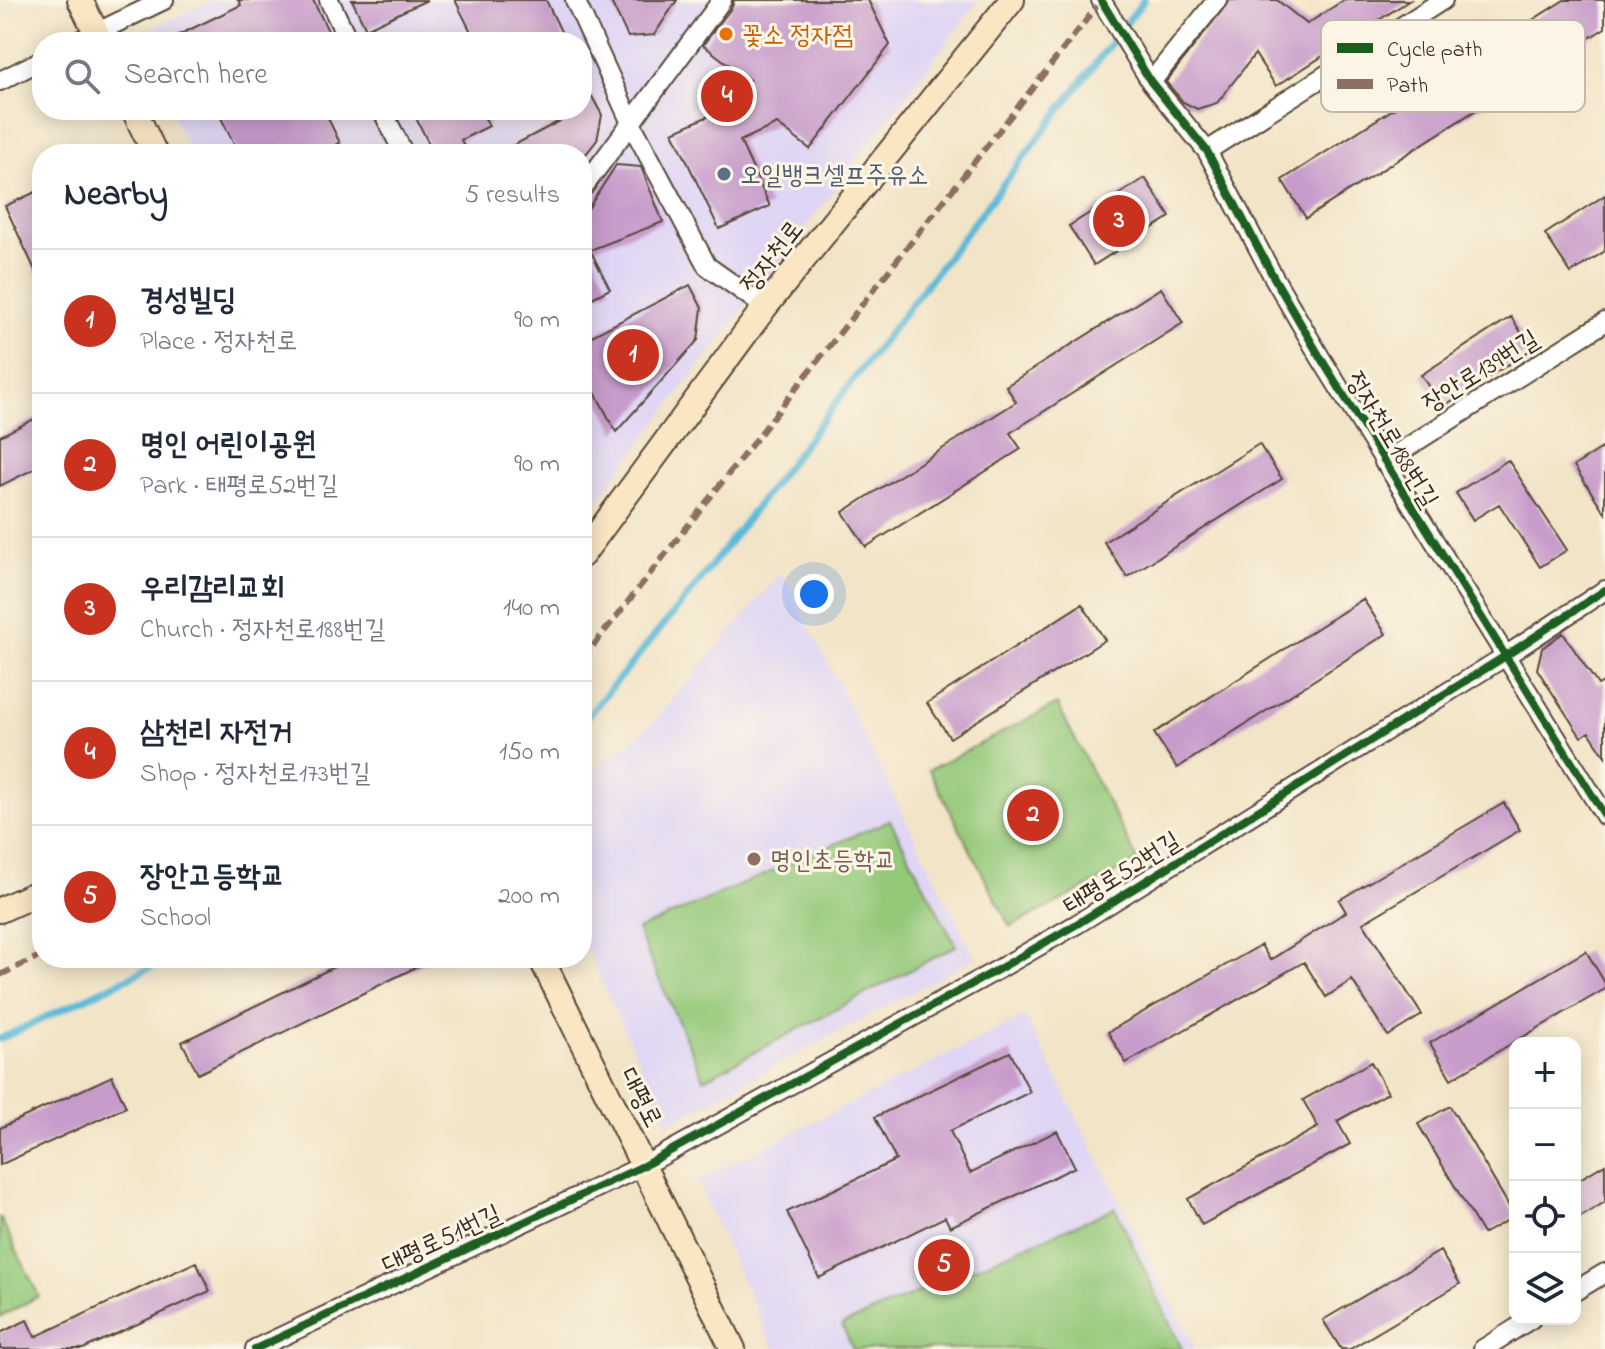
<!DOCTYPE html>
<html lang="en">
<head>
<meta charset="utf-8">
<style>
  body { margin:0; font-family:"Indie Flower","Poor Story",sans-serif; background:#f2f2f3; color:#1f2937 }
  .controls { position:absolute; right:24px; bottom:24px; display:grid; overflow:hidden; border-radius:16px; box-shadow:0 4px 20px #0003 }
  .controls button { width:72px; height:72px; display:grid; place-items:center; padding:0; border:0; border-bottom:2px solid #e0e1e3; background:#fff; color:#1f2937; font:40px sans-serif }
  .you { position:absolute; left:814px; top:594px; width:28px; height:28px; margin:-20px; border:6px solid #fff; border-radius:50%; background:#1a73e8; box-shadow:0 0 0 12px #1a73e833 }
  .badge { display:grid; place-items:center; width:52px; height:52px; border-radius:50%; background:#c8321e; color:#fff; font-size:26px; font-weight:700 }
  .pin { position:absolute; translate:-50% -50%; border:4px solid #fff; box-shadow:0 2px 8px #0006 }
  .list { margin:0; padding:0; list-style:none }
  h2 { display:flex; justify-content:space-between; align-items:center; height:104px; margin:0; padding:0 32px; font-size:34px }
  h2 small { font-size:26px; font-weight:400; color:#747a83 }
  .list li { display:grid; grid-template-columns:52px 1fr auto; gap:24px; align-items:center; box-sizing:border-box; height:144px; padding:0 32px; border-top:2px solid #e0e1e3 }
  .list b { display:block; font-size:30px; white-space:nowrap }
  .list p { margin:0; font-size:26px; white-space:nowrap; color:#747a83 }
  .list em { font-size:26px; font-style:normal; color:#747a83 }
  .icon { flex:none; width:44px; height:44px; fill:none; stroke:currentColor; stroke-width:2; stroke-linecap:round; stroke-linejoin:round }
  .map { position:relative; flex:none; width:1605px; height:1349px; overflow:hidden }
  .search { position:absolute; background:#fff; box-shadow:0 4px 20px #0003; left:32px; top:32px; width:560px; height:88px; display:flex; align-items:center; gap:20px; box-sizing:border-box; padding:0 28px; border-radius:32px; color:#747a83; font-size:30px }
  .panel { position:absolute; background:#fff; box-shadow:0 4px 20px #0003; left:32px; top:144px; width:560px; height:824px; border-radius:32px }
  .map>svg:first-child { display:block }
</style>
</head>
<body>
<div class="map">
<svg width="1605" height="1349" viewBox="0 0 1605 1349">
  <rect width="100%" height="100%" fill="#fcf5e5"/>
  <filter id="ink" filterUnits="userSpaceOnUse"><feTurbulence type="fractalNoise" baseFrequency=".0125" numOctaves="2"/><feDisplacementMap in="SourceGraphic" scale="16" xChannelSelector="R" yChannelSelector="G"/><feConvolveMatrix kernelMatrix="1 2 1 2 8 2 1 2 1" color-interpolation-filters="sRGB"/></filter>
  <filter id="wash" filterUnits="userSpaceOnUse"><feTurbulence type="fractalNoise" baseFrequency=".006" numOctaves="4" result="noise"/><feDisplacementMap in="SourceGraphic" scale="32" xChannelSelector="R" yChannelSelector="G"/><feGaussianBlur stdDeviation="1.8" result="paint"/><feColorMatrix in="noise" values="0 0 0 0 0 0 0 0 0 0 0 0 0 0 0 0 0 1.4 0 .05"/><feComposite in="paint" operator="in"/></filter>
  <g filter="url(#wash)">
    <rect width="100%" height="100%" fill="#f2e4c7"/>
    <path fill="#dfd5f5" d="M 212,0 L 979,0 L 582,520 L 582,154 L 191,154 L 170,110 L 582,110 L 582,42 L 136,42 L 134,37 Z
      M 782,572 L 975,958 L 668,1124 L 582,939 L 582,779 L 654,722 Z
      M 1025,1016 L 1195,1349 L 774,1349 L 697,1181 Z"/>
    <path fill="#95c97a" stroke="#687a4c" stroke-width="2" d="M 1057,704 L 1138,861 L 1010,927 L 929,770 Z
      M 890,820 L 956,946 L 704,1079 L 637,930 Z
      M 1115,1208 L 1182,1349 L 853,1349 L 842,1325 Z
      M 0,1217 L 39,1296 L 0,1317 Z"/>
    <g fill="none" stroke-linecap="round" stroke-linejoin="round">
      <path stroke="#5bb9d9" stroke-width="7" d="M 582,723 L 692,591 L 1144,0
        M 0,1039 L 170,958"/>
    </g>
    <g id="blocks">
      <path fill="#c79ccb" d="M 238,0 L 313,0 L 330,35 L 316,42 L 164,42 L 241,5 Z
        M 352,0 L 427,0 L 366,29 Z
        M 455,0 L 546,0 L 566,42 L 497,42 L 493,34 L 476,42 Z
        M 610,0 L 677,0 L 654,35 L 628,37 Z
        M 734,0 L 868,0 L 890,45 L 810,149 L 777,124 L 740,141 L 770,206 L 719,229 L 673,132 L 722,110 L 716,96 L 749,80 L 703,45 L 732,7 Z
        M 1230,0 L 1277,0 L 1307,24 L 1344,0 L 1410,0 L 1276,86 L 1255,54 L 1217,103 L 1197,109 L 1183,102 L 1166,82 Z
        M 1564,0 L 1605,0 L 1605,28 L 1306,218 L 1282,180 Z
        M 582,78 L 602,115 L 597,140 L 586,154 L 497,154 L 560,121 L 554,110 L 582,110 Z
        M 217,110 L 324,110 L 340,143 L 317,154 L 239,154 Z
        M 412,110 L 481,110 L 489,126 L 461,140 L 468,154 L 434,154 Z
        M 616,165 L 641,167 L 663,222 L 590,250 L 610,289 L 582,303 L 582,218 Z
        M 1145,178 L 1170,217 L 1094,265 L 1069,226 Z
        M 42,189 L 42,285 L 5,206 Z
        M 1605,195 L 1605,251 L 1571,273 L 1545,234 Z
        M 690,285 L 702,308 L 698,340 L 616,432 L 582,368 L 582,341 Z
        M 1161,288 L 1183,323 L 1010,433 L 1021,449 L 866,547 L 843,512 L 1016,402 L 1006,386 Z
        M 1511,317 L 1532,349 L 1442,407 L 1421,375 Z
        M 42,415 L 42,465 L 0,486 L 0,436 Z
        M 1259,444 L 1282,479 L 1127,577 L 1104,542 Z
        M 1605,446 L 1605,513 L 1574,466 Z
        M 1508,460 L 1567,550 L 1540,567 L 1499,504 L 1473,520 L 1456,493 Z
        M 1363,599 L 1386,634 L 1177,768 L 1154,733 Z
        M 1082,604 L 1105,640 L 950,738 L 927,703 Z
        M 1563,633 L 1598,685 L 1605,681 L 1605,756 L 1589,732 L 1581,737 L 1537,669 L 1542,648 Z
        M 1504,803 L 1520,830 L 1363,923 L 1422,1015 L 1388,1036 L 1352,980 L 1326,997 L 1304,962 L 1126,1063 L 1108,1032 L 1261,945 L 1270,960 L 1346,912 L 1339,900 Z
        M 1586,951 L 1605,983 L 1605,989 L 1451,1079 L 1430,1043 Z
        M 352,958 L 435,958 L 198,1074 L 182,1042 Z
        M 1010,1052 L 1030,1092 L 950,1131 L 970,1173 L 1057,1131 L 1075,1167 L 950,1227 L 945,1217 L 819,1278 L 787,1212 L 896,1160 L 875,1117 Z
        M 1371,1062 L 1388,1093 L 1337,1121 L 1350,1144 L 1202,1225 L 1188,1199 L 1318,1127 L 1303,1100 Z
        M 112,1076 L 126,1107 L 0,1165 L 0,1128 Z
        M 1450,1106 L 1515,1216 L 1483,1234 L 1418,1124 Z
        M 1605,1164 L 1605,1202 L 1575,1220 L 1575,1182 Z
        M 1440,1251 L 1460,1284 L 1350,1349 L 1341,1349 L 1323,1320 Z
        M 196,1262 L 210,1291 L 83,1349 L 0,1349 L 0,1333 L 27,1320 L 35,1337 Z"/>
    </g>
  </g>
  <g filter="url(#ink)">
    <use href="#blocks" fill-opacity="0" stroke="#564637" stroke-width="2"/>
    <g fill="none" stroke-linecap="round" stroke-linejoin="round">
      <defs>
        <path id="street" d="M 329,0 L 349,42
          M 575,0 L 631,123 L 707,266 L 765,307
          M 1101,0 L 1151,82 L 1207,151 L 1273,276 L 1320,357 L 1605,816
          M 77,42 L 164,0
          M 0,81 L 42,60
          M 1151,82 L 1217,0
          M 382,110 L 404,154
          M 1207,151 L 1443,0
          M 582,189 L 722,0
          M 1384,462 L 1605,322
          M 1575,1291 L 1605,1273
          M 255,1349 L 645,1165 L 999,969 L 1077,924 L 1504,657 L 1605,590
          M 1483,1349 L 1531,1319"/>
        <path id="secondary" d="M 80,0 L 101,42
          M 134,110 L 155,154
          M 582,555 L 765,307 L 1012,0
          M 0,910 L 42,891
          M 541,958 L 733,1349"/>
      </defs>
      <use href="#street" stroke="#564637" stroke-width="22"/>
      <use href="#secondary" stroke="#564637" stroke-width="28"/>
      <use href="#street" stroke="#fff" stroke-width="18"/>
      <use href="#secondary" stroke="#fbe6c4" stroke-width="24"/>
      <path stroke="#8d6e63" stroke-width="6" stroke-dasharray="12 6" stroke-linecap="butt" d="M 582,660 L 1102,0
        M 0,975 L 42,955"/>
      <defs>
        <path id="cycleway" d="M 1101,0 L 1151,82 L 1207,151 L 1273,276 L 1320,357 L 1605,816
          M 255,1349 L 645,1165 L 999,969 L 1077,924 L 1504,657 L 1605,590"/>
      </defs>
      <use href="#cycleway" stroke="#fcf5e5" stroke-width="13"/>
      <use href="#cycleway" stroke="#1b5e20" stroke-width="8"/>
    </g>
  </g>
  <circle fill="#e8710a" stroke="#fcf5e5" stroke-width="3" cx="726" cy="34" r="8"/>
  <circle fill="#5c6f8a" stroke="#fcf5e5" stroke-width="3" cx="724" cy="174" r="8"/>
  <circle fill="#8d6e63" stroke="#fcf5e5" stroke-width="3" cx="754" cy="859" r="8"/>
  <g text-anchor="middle" stroke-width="6" stroke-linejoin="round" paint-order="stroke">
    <g font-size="26" fill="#c56008" stroke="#fcf5e5" text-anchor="start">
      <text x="742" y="43">꽃소 정자점</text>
    </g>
    <g font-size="26" fill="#4e5e75" stroke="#fcf5e5" text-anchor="start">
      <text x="740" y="183">오일뱅크셀프주유소</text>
    </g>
    <g font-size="26" fill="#3b2a1e" stroke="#fcf5e5">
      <text transform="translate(771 256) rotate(-52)" y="9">정자천로</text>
      <text transform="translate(1480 370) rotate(-32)" y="9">장안로139번길</text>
      <text transform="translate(1393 439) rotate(59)" y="9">정자천로188번길</text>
      <text transform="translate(1121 872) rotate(-32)" y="9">태평로52번길</text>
      <text transform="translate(642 1097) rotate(63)" y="9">대평로</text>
      <text transform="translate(441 1238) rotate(-25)" y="9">대평로51번길</text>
    </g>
    <g font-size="26" fill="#785e54" stroke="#fcf5e5" text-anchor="start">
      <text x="770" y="868">명인초등학교</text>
    </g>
  </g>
  <rect x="1321" y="20" width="264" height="92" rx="12" fill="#fcf5e5" stroke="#c2b8a9" stroke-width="2"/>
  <rect x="1337" y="43" width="36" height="10" fill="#1b5e20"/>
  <rect x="1337" y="79" width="36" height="10" fill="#8d6e63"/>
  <g font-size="22" fill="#3b2a1e">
    <text x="1387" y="56">Cycle path</text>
    <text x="1387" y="92">Path</text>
  </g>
</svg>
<div class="controls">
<button>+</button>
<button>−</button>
<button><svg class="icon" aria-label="locate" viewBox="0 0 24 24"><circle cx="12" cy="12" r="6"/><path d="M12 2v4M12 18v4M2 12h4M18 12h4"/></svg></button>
<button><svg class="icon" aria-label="layers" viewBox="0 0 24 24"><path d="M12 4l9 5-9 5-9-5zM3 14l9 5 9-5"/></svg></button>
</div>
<div class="you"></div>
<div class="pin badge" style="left:633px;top:355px">1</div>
<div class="pin badge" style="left:1033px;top:815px">2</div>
<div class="pin badge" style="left:1119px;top:221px">3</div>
<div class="pin badge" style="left:727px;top:96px">4</div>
<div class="pin badge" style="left:944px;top:1265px">5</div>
<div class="search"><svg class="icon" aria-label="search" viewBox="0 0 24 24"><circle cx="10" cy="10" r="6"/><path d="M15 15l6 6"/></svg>Search here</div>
<section class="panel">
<h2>Nearby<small>5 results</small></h2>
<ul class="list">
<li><span class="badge">1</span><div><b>경성빌딩</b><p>Place · 정자천로</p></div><em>90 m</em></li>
<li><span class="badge">2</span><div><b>명인 어린이공원</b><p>Park · 태평로52번길</p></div><em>90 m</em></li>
<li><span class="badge">3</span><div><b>우리감리교회</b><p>Church · 정자천로188번길</p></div><em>140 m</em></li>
<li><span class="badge">4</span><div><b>삼천리 자전거</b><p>Shop · 정자천로173번길</p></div><em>150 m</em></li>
<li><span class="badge">5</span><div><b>장안고등학교</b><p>School</p></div><em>200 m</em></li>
</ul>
</section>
</div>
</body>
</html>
